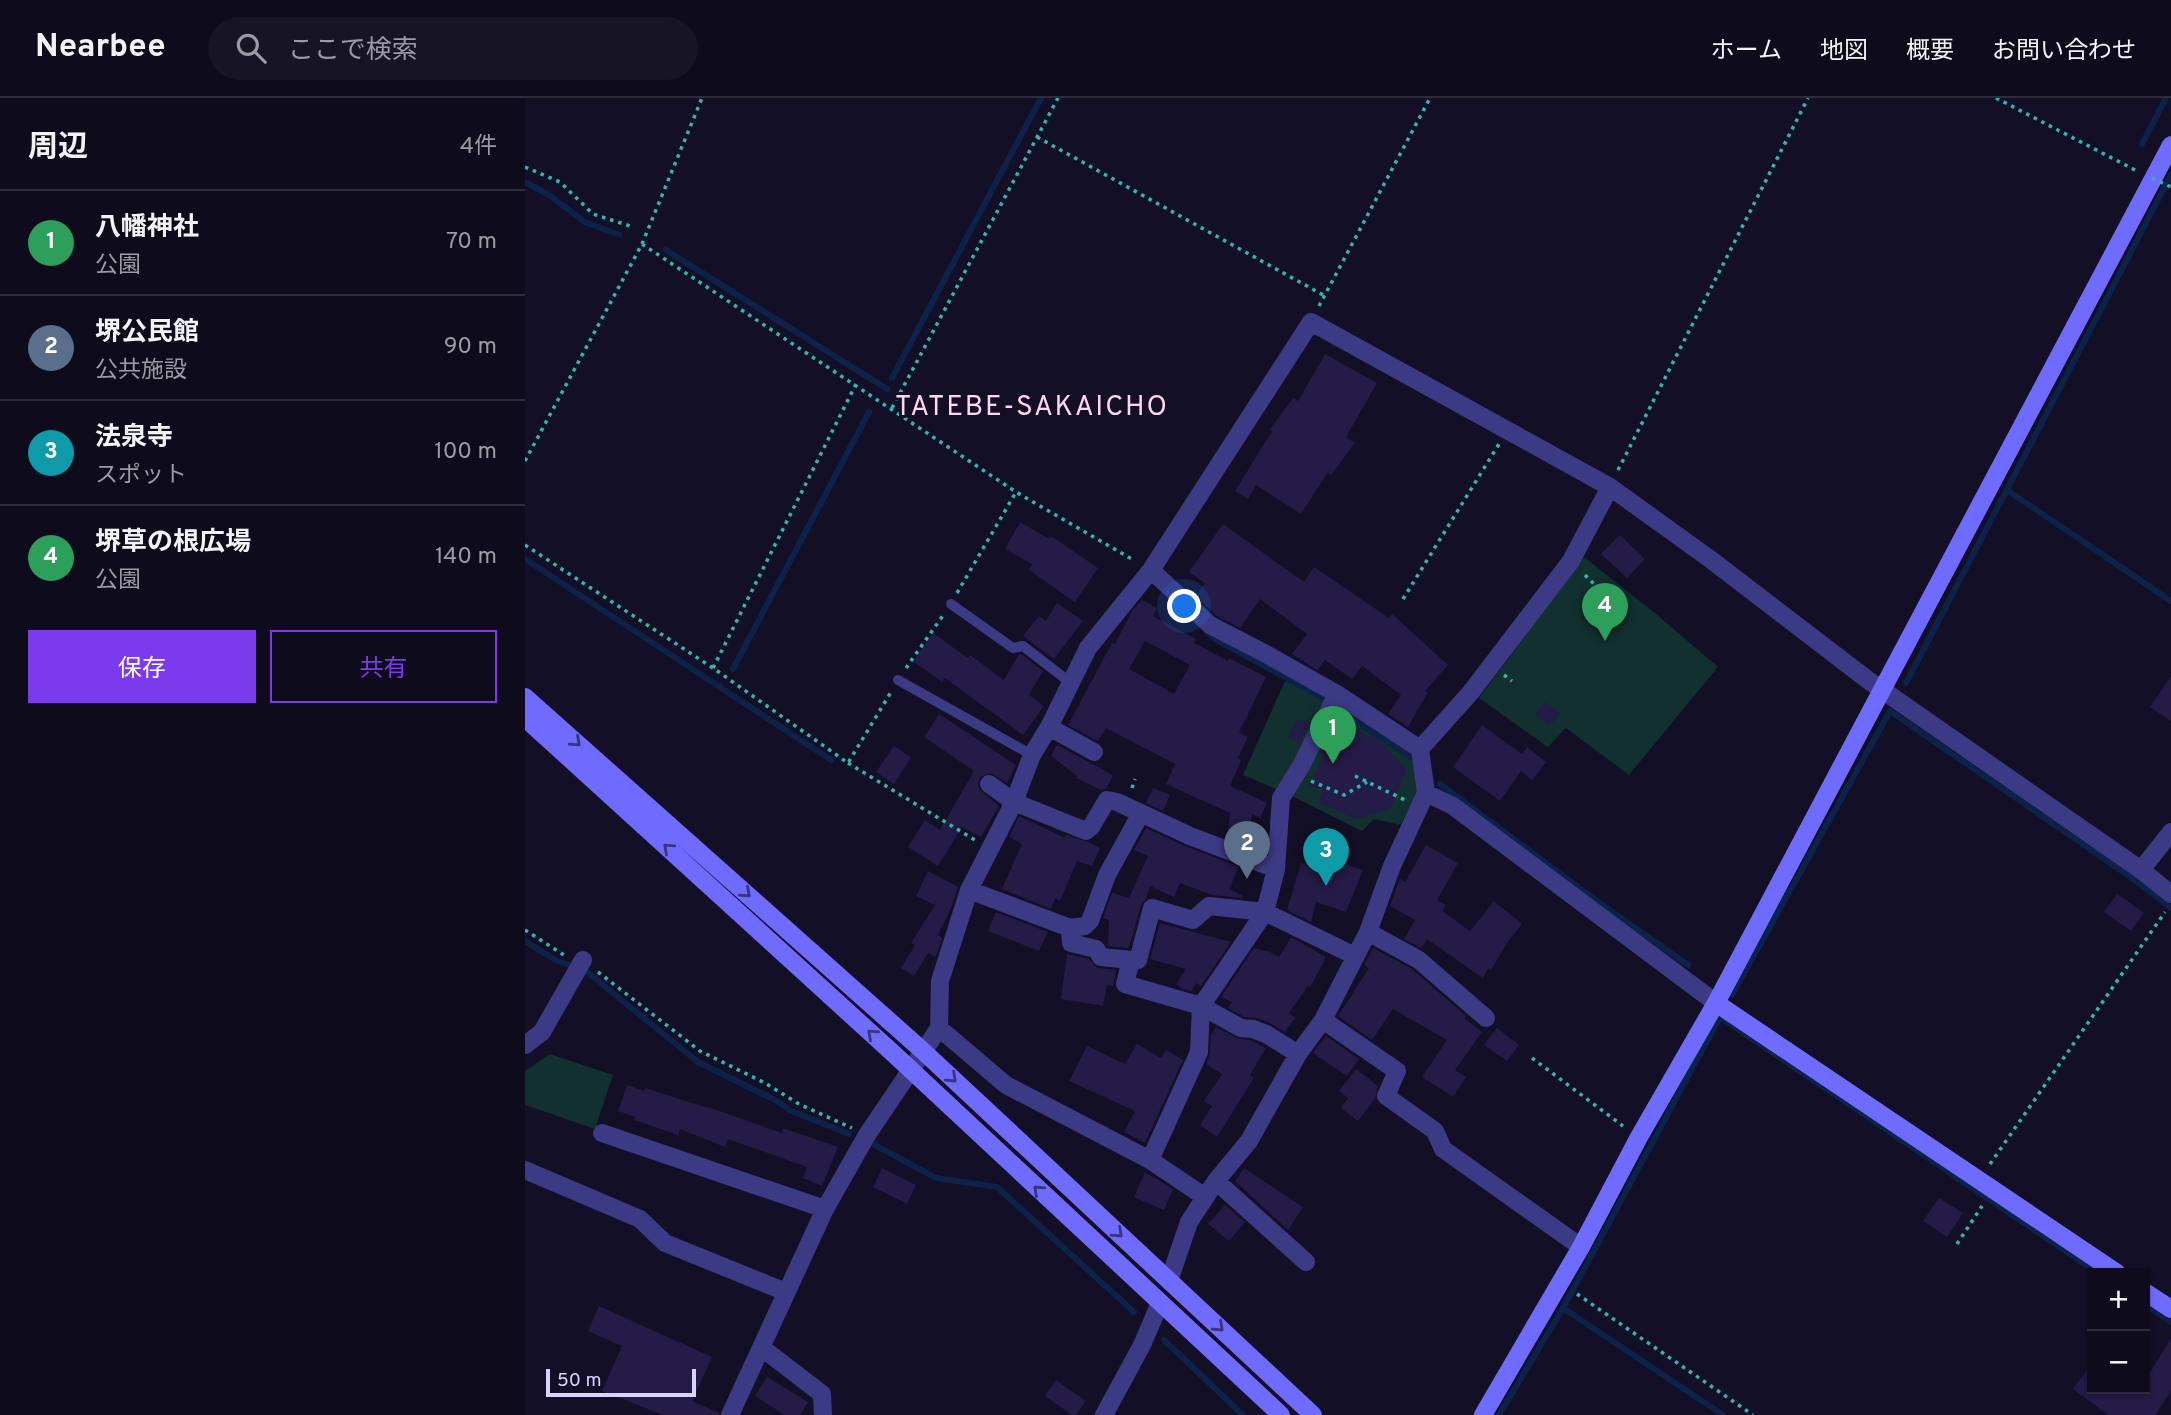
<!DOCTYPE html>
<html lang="ja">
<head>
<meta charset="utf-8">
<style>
  body { margin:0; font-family:Overpass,"Noto Sans JP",sans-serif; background:#171425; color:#f1f3f6 }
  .controls { position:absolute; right:21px; bottom:21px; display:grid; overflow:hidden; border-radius:0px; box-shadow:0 2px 5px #0004 }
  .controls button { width:63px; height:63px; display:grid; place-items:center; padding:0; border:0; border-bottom:2px solid #2e2b3b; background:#0e0b1c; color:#f1f3f6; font:35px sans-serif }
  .scale { position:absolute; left:21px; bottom:18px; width:150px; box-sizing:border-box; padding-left:7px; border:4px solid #d9d4ff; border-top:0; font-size:19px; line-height:24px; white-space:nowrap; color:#d9d4ff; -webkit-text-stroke:5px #130f26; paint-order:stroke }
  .you { position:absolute; left:660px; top:509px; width:24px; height:24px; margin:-18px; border:5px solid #fff; border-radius:50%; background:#1a73e8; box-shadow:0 0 0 10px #1a73e833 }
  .badge { display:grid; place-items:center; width:46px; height:46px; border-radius:50%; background:#7c3aed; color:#fff; font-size:23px; font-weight:700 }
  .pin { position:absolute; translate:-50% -58px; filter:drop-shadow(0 2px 4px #0008) }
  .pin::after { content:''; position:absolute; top:37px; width:24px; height:21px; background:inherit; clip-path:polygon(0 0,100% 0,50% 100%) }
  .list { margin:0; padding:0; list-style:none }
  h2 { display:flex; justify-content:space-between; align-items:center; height:91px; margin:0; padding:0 28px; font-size:30px }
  h2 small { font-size:23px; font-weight:400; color:#9b9ba3 }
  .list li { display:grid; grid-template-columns:46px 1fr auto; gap:21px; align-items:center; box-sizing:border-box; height:105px; padding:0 28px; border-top:2px solid #2e2b3b }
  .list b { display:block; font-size:26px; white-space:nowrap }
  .list p { margin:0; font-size:23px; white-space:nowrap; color:#9b9ba3 }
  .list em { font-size:23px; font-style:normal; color:#9b9ba3 }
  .actions { display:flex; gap:14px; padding:21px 28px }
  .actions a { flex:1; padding:16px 0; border:2px solid #7c3aed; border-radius:0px; text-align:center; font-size:24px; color:#7c3aed }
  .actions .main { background:#7c3aed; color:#fff }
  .icon { flex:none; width:38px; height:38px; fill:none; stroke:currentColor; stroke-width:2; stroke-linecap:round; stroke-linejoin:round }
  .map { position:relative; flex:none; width:1646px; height:1317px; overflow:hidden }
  header { display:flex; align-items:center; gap:42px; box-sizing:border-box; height:98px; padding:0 35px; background:#0e0b1c; border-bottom:2px solid #2e2b3b }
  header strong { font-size:33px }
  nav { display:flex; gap:38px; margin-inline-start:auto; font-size:24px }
  .search { width:490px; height:63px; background:#171425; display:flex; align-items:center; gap:18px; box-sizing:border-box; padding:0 24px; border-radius:38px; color:#9b9ba3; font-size:26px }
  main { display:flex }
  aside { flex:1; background:#0e0b1c }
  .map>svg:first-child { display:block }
</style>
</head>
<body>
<header>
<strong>Nearbee</strong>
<div class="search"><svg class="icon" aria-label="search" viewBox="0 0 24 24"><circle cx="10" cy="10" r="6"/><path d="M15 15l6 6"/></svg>ここで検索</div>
<nav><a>ホーム</a><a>地図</a><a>概要</a><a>お問い合わせ</a></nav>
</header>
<main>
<aside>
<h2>周辺<small>4件</small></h2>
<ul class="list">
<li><span class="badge" style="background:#2e9e5b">1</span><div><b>八幡神社</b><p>公園</p></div><em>70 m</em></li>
<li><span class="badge" style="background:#5c6f8a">2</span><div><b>堺公民館</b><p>公共施設</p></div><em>90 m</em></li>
<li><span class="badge" style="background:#0f9aa8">3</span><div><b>法泉寺</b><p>スポット</p></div><em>100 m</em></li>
<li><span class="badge" style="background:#2e9e5b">4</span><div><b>堺草の根広場</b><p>公園</p></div><em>140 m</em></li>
</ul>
<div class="actions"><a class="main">保存</a><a>共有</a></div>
</aside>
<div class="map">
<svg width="1646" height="1317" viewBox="0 0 1646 1317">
  <rect width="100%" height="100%" fill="#130f26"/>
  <path fill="#12302f" d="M 1059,459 L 1131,516 L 1193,569 L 1104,677 L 1041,630 L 1023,649 L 954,600 Z
    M 769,577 L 891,654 L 895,691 L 875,727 L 849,721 L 837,733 L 765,697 L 718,677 L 759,585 Z
    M 25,956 L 88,977 L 70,1031 L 0,1007 L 0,973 Z"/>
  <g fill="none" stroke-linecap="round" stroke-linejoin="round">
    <path stroke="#0c2248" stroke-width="6" d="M 1617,46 L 1641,0
      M 0,84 L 24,97 L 60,124 L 95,137
      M 141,152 L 362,291
      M 367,280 L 516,0
      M 1482,392 L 1646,503
      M 0,461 L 306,662
      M 681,533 L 690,541 L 798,600
      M 208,571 L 344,314
      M 1381,585 L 1646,77
      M 818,614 L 886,659
      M 915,686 L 1069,801 L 1163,867
      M 0,843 L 32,863 L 61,873 L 173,964 L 254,1004 L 264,1012 L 324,1036
      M 1207,897 L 1365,613 L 1607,780 L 1646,810
      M 350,1047 L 411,1080 L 472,1089 L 609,1214
      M 1620,1206 L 1646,1224
      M 1038,1210 L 1198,1317
      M 639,1242 L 718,1317
      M 974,1317 L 1038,1210 L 1195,919 L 1573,1175"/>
  </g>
  <path fill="#241b47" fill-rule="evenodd" d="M 800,256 L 852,285 L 821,339 L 830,345 L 806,377 L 803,374 L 776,416 L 731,387 L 723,401 L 710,393 L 747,333 L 745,331 L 768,300 L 773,303 Z
    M 495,424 L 524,441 L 526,438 L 573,470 L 550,504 L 504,472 L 507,466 L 480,451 Z
    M 698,426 L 779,484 L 789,469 L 864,520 L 867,516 L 923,567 L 900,593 L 903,594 L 883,629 L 863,616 L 876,597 L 837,568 L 827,581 L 800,562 L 792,572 L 767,556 L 782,536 L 735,501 L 715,530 L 692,518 L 671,498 L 680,485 L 664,474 Z
    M 1095,437 L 1120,461 L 1102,480 L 1076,456 Z
    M 617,502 L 632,510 L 628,518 L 671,541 L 669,545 L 703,563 L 704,560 L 741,579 L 714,635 L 723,639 L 713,660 L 716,662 L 705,688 L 742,705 L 735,720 L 727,716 L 723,748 L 702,740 L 705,715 L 641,686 L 650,666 L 581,630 L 573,643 L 543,627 L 587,545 L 590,546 L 607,513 ZM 620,543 L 665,567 L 649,596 L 604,571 Z
    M 532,505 L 558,523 L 529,561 L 498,538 L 514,518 L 521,523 Z
    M 408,535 L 443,560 L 445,557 L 479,582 L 494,556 L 496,556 L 518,573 L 504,597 L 519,608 L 498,637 L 420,580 L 417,584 L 388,563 Z
    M 1646,578 L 1646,623 L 1625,609 Z
    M 1020,604 L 1035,616 L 1024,628 L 1010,616 Z
    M 414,616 L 491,667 L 482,685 L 466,675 L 455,679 L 453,686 L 454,691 L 474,708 L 456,739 L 437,729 L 413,768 L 383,749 L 400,722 L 415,732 L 449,673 L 399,639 Z
    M 772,621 L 784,626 L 775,646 L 763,640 Z
    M 817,622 L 845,640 L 848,636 L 882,672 L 865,711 L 832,721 L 794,705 L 798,692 L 784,687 L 799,657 L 795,655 L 805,636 L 809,638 Z
    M 957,627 L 997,656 L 1002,649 L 1021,664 L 1007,682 L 996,673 L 975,703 L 928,669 Z
    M 532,647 L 588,677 L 581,691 L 576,692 L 551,680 L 552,678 L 526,658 Z
    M 369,648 L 386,659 L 369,686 L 351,674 Z
    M 628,690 L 645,697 L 638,713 L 621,705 Z
    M 494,718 L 540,740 L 541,737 L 563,744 L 575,750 L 567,768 L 552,763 L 535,803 L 530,800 L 526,811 L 477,791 L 497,746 L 484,739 Z
    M 621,730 L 660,748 L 714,769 L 704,791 L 718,798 L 718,800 L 687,797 L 655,785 L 649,799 L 625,788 L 621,801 L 616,807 L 604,850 L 583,848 L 584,822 L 578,820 L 587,795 L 604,800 L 623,758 L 609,752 Z
    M 901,747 L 933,765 L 912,802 L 921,807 L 917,813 L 945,833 L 969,803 L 997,826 L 982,845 L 966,872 L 963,870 L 958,880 L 902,841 L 896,850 L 879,841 L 890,822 L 865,808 L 875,780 L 880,784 Z
    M 797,760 L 838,772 L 821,814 L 791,804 L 786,824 L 762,812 L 776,765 L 794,770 Z
    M 403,773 L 433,789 L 426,810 L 413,837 L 417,840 L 412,856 L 410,859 L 403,855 L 389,878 L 376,870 L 390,847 L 386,845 L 410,807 L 391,798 Z
    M 1592,796 L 1619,815 L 1606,833 L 1579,814 Z
    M 471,814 L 523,834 L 514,853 L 463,833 Z
    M 635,825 L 706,844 L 676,888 L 671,885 L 666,893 L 658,891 L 651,886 L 661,871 L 625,861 Z
    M 766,839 L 801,859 L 785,890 L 783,888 L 764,915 L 770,920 L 760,934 L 745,925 L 732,920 L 719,919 L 703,910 L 707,904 L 696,899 L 729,850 L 745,854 L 754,859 Z
    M 848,850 L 887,871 L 941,918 L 939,920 L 957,934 L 930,972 L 941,979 L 928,999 L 897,979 L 922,942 L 868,911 L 847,942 L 813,918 L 844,870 L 839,867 Z
    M 542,856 L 564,861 L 570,868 L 574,870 L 591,872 L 588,888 L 582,887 L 578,908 L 536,901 Z
    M 691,929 L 711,940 L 725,942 L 741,950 L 725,977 L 729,980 L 692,1039 L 675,1027 L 687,1008 L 679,1003 L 697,976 L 681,966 L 685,955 L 686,937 Z
    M 972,930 L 994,947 L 982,963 L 959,947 Z
    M 801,938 L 834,961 L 822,978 L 788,955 Z
    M 612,946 L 636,960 L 641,952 L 658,962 L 620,1045 L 599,1034 L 610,1013 L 544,983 L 562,948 L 600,966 Z
    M 831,971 L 853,988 L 850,1001 L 833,1023 L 816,1010 L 823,1000 L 814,993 Z
    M 102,987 L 119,993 L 120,990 L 183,1010 L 183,1009 L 257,1035 L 258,1030 L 313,1049 L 297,1088 L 278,1080 L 282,1069 L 203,1041 L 200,1049 L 155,1031 L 153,1037 L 109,1022 L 110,1019 L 93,1013 Z
    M 357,1070 L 391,1087 L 382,1106 L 348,1089 Z
    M 719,1070 L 778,1109 L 763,1132 L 710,1083 Z
    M 620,1074 L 648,1091 L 639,1112 L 609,1099 Z
    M 1414,1100 L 1438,1115 L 1422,1139 L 1398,1123 Z
    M 700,1107 L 720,1124 L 704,1143 L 683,1126 Z
    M 74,1208 L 187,1259 L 167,1303 L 194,1315 L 194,1317 L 138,1317 L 77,1293 L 97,1248 L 63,1233 Z
    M 1646,1240 L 1646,1293 L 1630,1317 L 1583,1317 L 1548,1291 L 1567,1265 L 1567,1291 L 1620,1291 L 1620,1283 Z
    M 242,1279 L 283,1304 L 275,1317 L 260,1317 L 230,1298 Z
    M 531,1282 L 561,1303 L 551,1317 L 547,1317 L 520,1298 Z"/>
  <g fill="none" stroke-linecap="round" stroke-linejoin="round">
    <path stroke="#2fb8b0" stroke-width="3.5" stroke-dasharray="3.5 5" stroke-linecap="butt" d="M 1471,0 L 1612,73
      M 512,39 L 800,198
      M 0,69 L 35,84 L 68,116 L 105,128
      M 117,146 L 491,394 L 610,463
      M 794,208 L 905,0
      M 367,310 L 533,0
      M 0,363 L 117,146 L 177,0
      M 1093,372 L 1283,0
      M 0,447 L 188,570 L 323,665 L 366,594
      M 1060,477 L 1070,487
      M 432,495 L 491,394
      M 878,501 L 974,346
      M 188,570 L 331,286
      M 381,570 L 419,516
      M 979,577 L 987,583
      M 323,665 L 450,742
      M 830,678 L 880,702
      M 786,683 L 819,697 L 842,684
      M 607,690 L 610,681
      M 0,832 L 39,857
      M 73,874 L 175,953 L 240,985 L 274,1006 L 327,1030
      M 1007,960 L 1098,1028
      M 1465,1066 L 1640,814
      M 1432,1146 L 1457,1108
      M 1052,1196 L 1228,1317"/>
    <path stroke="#3d3a85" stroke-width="10" d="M 426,506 L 488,550 L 498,548 L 546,585
      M 373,582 L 507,657"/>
    <path stroke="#3d3a85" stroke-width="18" d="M 626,472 L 685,527 L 741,556 L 812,596 L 895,651
      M 524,629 L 569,654
      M 464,686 L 489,704 L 561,733 L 566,729 L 582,702 L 592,704 L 665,738 L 751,771
      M 901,695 L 928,708 L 1191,905
      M 1616,772 L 1646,734
      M 444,792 L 545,830
      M 843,834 L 894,862 L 961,920
      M 606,862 L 576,859 L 571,851 L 546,845 L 545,830 L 560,828 L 565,823 L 582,777 L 615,717
      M 798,922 L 872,973 L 861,998 L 910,1033 L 918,1051 L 1056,1149
      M 414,930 L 481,987 L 625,1062 L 680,1099
      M 0,947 L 17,934 L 58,862
      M 773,956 L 741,936 L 728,931 L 716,930 L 676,908 L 600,886 L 606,862 L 613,862 L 627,810 L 668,822 L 684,808 L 740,814 L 830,858
      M 77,1035 L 300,1111
      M 625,1062 L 674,954 L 676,908 L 740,814 L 751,771 L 756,700 L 776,668 L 812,596
      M 0,1072 L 115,1121 L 140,1145 L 261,1194
      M 691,1083 L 781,1164
      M 644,1183 L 664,1124 L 691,1083 L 724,1043 L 773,956 L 798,922 L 843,834 L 867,768 L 901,695 L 895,651 L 946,594 L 1046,463 L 1085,389
      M 237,1250 L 297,1296 L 298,1317
      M 205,1317 L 300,1111 L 342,1037 L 414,930 L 415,883 L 444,792 L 489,704 L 507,657 L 524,629 L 563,550 L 626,472 L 786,224 L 1085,389 L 1185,461 L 1343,582 L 1616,772 L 1646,796
      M 579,1317 L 617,1247 L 635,1205"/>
    <path stroke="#6f6bff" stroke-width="18" d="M 0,599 L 398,953 L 788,1317
      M 0,620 L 370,957 L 756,1317
      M 1191,905 L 1592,1175
      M 1620,1194 L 1646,1211
      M 958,1317 L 1056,1149 L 1114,1039 L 1191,905 L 1646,47"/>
    <path stroke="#2fb8b0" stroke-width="3.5" stroke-dasharray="3.5 5" stroke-linecap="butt" d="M 1627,80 L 1646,89"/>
  </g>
  <defs><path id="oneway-chevron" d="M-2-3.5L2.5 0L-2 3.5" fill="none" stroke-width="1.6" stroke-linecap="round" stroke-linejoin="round" transform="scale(1.75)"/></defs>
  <g stroke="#38347d">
    <use href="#oneway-chevron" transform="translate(51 644) rotate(42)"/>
    <use href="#oneway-chevron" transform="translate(143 750) rotate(-138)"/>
    <use href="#oneway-chevron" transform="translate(221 795) rotate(42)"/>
    <use href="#oneway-chevron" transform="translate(347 936) rotate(-138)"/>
    <use href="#oneway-chevron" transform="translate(427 980) rotate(43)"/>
    <use href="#oneway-chevron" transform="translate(513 1092) rotate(-137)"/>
    <use href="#oneway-chevron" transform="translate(593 1135) rotate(43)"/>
    <use href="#oneway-chevron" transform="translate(694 1229) rotate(43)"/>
  </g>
  <g text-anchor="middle" stroke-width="6" stroke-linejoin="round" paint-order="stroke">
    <g font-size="28" letter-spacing="2" fill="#ffd6f0" stroke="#130f26">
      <text x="507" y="317">TATEBE-SAKAICHO</text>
    </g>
  </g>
</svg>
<div class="controls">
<button>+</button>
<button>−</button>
</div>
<div class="scale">50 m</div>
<div class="you"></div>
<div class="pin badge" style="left:808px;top:666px;background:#2e9e5b">1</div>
<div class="pin badge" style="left:722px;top:781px;background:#5c6f8a">2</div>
<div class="pin badge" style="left:801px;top:788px;background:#0f9aa8">3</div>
<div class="pin badge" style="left:1080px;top:543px;background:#2e9e5b">4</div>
</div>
</main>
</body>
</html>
